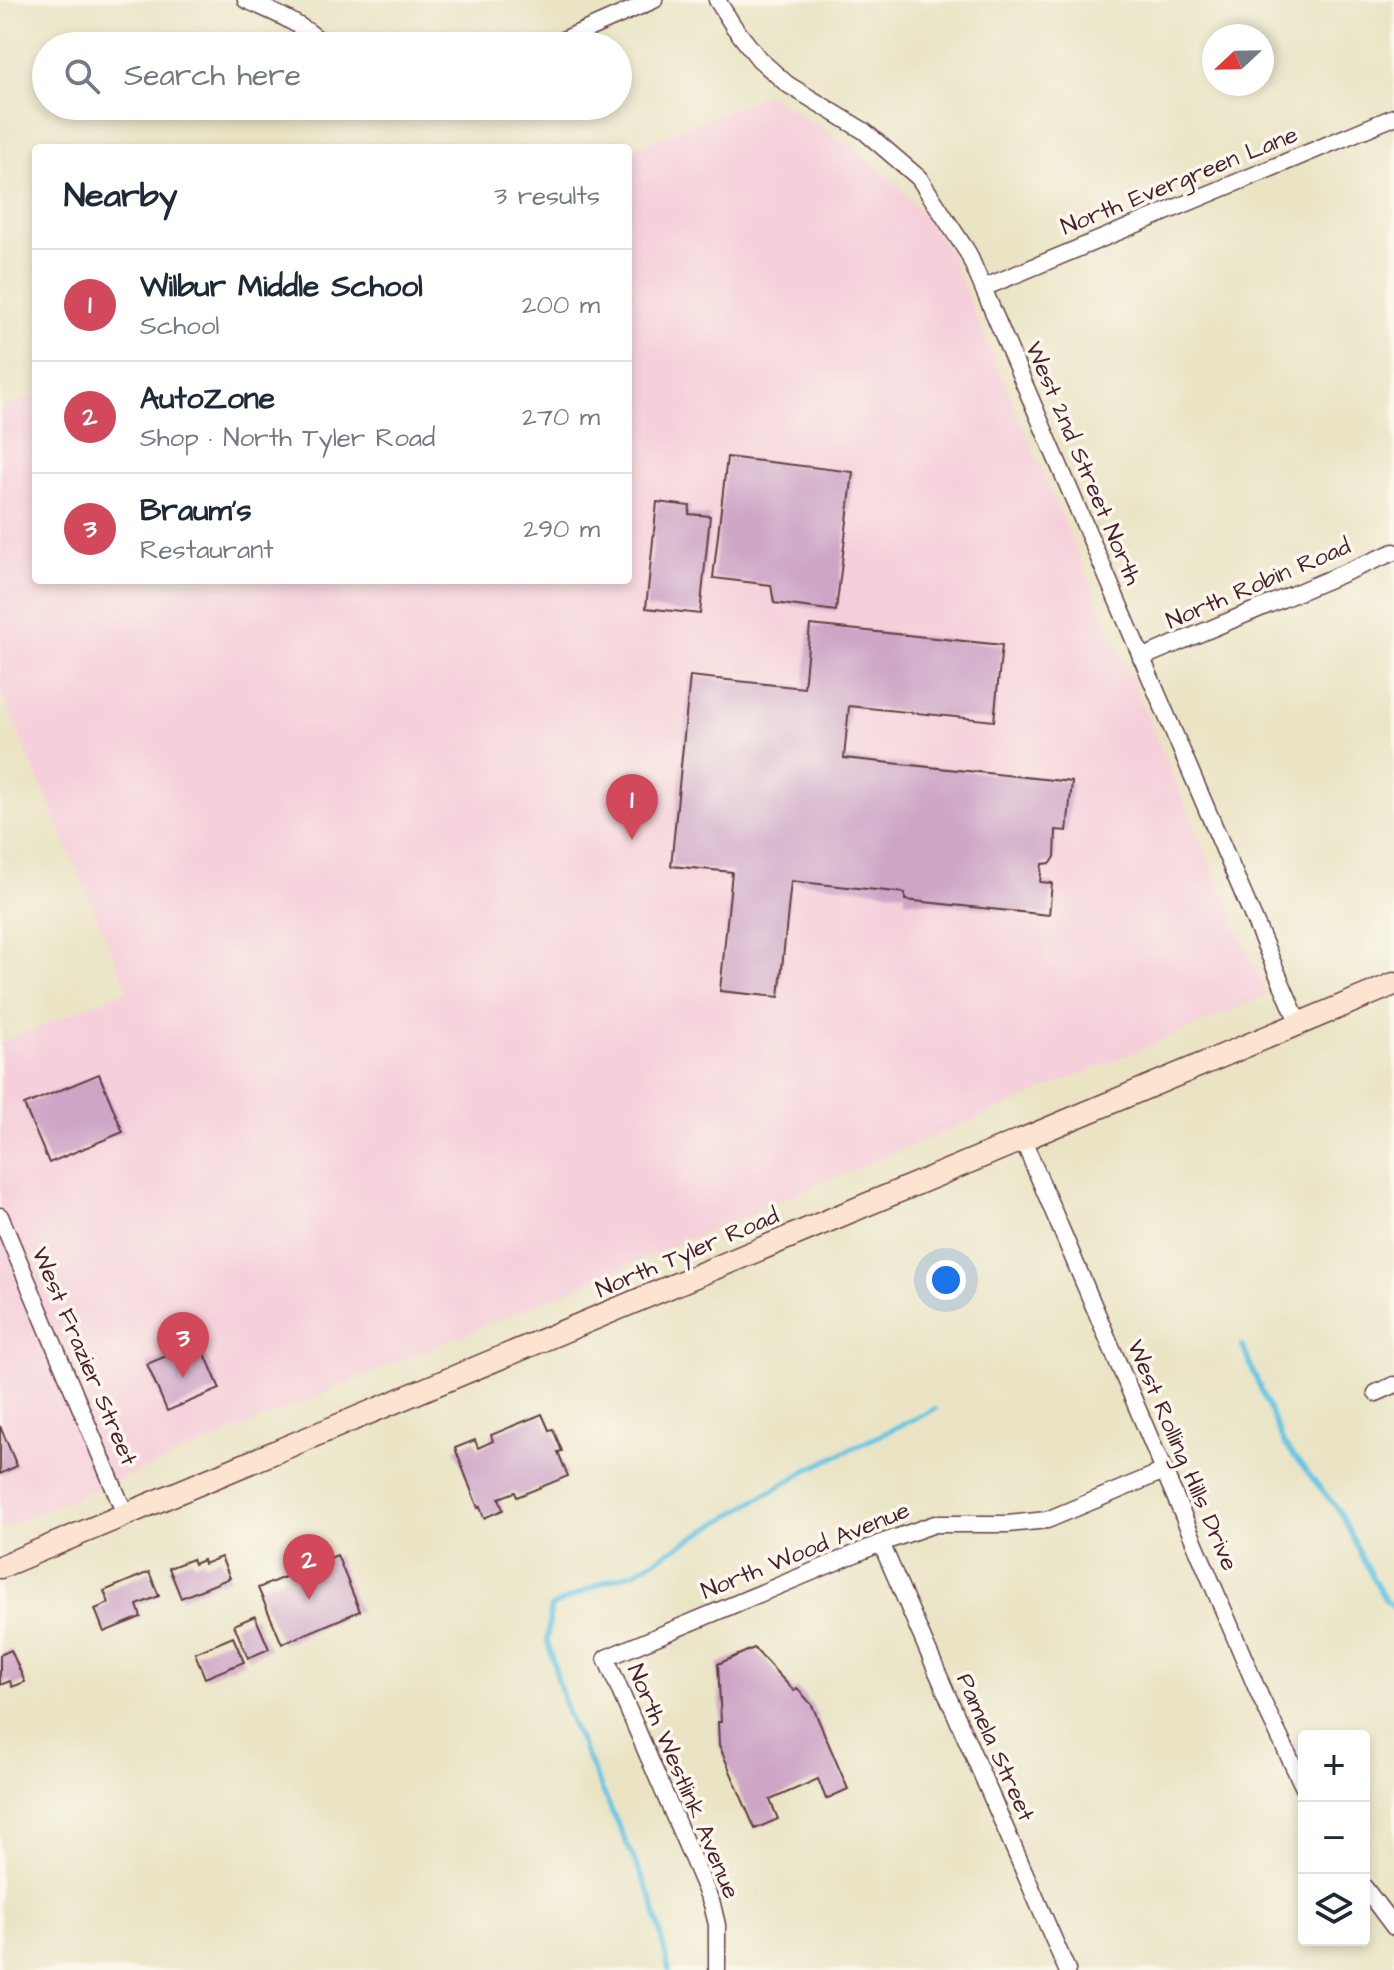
<!DOCTYPE html>
<html lang="en">
<head>
<meta charset="utf-8">
<style>
  body { margin:0; font-family:"Architects Daughter",sans-serif; background:#f6f6f7; color:#1f2937 }
  .controls { position:absolute; right:24px; bottom:24px; display:grid; overflow:hidden; border-radius:8px; box-shadow:0 4px 12px #0003 }
  .controls button { width:72px; height:72px; display:grid; place-items:center; padding:0; border:0; border-bottom:2px solid #e0e1e3; background:#fff; color:#1f2937; font:40px sans-serif }
  .compass { position:absolute; left:1202px; top:24px; width:72px; height:72px; border-radius:50%; background:#fff; box-shadow:0 4px 12px #0003; rotate:248deg }
  .you { position:absolute; left:946px; top:1280px; width:28px; height:28px; margin:-20px; border:6px solid #fff; border-radius:50%; background:#1a73e8; box-shadow:0 0 0 12px #1a73e833 }
  .badge { display:grid; place-items:center; width:52px; height:52px; border-radius:50%; background:#d1495b; color:#fff; font-size:26px; font-weight:700 }
  .pin { position:absolute; translate:-50% -66px; filter:drop-shadow(0 2px 4px #0008) }
  .pin::after { content:''; position:absolute; top:42px; width:28px; height:24px; background:inherit; clip-path:polygon(0 0,100% 0,50% 100%) }
  .list { margin:0; padding:0; list-style:none }
  h2 { display:flex; justify-content:space-between; align-items:center; height:104px; margin:0; padding:0 32px; font-size:34px }
  h2 small { font-size:26px; font-weight:400; color:#747a83 }
  .list li { display:grid; grid-template-columns:52px 1fr auto; gap:24px; align-items:center; box-sizing:border-box; height:112px; padding:0 32px; border-top:2px solid #e0e1e3 }
  .list b { display:block; font-size:30px; white-space:nowrap }
  .list p { margin:0; font-size:26px; white-space:nowrap; color:#747a83 }
  .list em { font-size:26px; font-style:normal; color:#747a83 }
  .icon { flex:none; width:44px; height:44px; fill:none; stroke:currentColor; stroke-width:2; stroke-linecap:round; stroke-linejoin:round }
  .map { position:relative; flex:none; width:1394px; height:1970px; overflow:hidden }
  .search { position:absolute; background:#fff; box-shadow:0 4px 12px #0003; left:32px; top:32px; width:600px; height:88px; display:flex; align-items:center; gap:20px; box-sizing:border-box; padding:0 28px; border-radius:44px; color:#747a83; font-size:30px }
  .panel { position:absolute; background:#fff; box-shadow:0 4px 12px #0003; left:32px; top:144px; width:600px; height:440px; border-radius:8px }
  .map>svg:first-child { display:block }
</style>
</head>
<body>
<div class="map">
<svg width="1394" height="1970" viewBox="0 0 1394 1970">
  <rect width="100%" height="100%" fill="#fbf7ec"/>
  <filter id="ink" filterUnits="userSpaceOnUse"><feTurbulence type="fractalNoise" baseFrequency=".0125" numOctaves="2"/><feDisplacementMap in="SourceGraphic" scale="16" xChannelSelector="R" yChannelSelector="G"/><feConvolveMatrix kernelMatrix="1 2 1 2 8 2 1 2 1" color-interpolation-filters="sRGB"/></filter>
  <filter id="wash" filterUnits="userSpaceOnUse"><feTurbulence type="fractalNoise" baseFrequency=".006" numOctaves="4" result="noise"/><feDisplacementMap in="SourceGraphic" scale="32" xChannelSelector="R" yChannelSelector="G"/><feGaussianBlur stdDeviation="1.8" result="paint"/><feColorMatrix in="noise" values="0 0 0 0 0 0 0 0 0 0 0 0 0 0 0 0 0 1.4 0 .05"/><feComposite in="paint" operator="in"/></filter>
  <g filter="url(#wash)">
    <rect width="100%" height="100%" fill="#eae4c5"/>
    <path fill="#f5cfda" d="M 768,94 L 855,149 L 897,184 L 928,221 L 949,253 L 1267,996 L 0,1530 L 0,1043 L 128,990 L 0,689 L 0,410 L 36,395 L 36,580 L 628,580 L 628,151 Z"/>
    <g fill="none" stroke-linecap="round" stroke-linejoin="round">
      <path stroke="#65c5e3" stroke-width="5" d="M 1242,1345 L 1284,1444 L 1341,1513 L 1363,1560 L 1385,1600 L 1394,1608
        M 669,1970 L 652,1899 L 567,1713 L 547,1640 L 551,1607 L 604,1582 L 635,1572 L 807,1470 L 935,1409"/>
    </g>
    <g id="blocks">
      <path fill="#cda5c6" d="M 727,457 L 853,472 L 836,611 L 774,603 L 771,585 L 713,578 Z
        M 657,502 L 690,506 L 689,514 L 710,516 L 700,614 L 646,608 Z
        M 810,625 L 1002,645 L 994,721 L 849,706 L 844,758 L 1072,782 L 1067,831 L 1056,830 L 1055,857 L 1051,863 L 1042,864 L 1040,882 L 1052,883 L 1049,915 L 905,900 L 905,893 L 791,881 L 779,997 L 720,991 L 732,872 L 671,866 L 690,676 L 804,688 Z
        M 99,1074 L 123,1132 L 49,1163 L 24,1105 Z
        M 200,1342 L 220,1389 L 167,1411 L 147,1364 Z
        M 542,1414 L 549,1430 L 553,1429 L 562,1451 L 558,1452 L 568,1476 L 517,1497 L 515,1492 L 499,1498 L 503,1510 L 484,1518 L 480,1507 L 478,1508 L 455,1448 L 475,1440 L 478,1448 L 493,1441 L 491,1435 Z
        M 0,1426 L 17,1466 L 0,1474 Z
        M 337,1555 L 360,1611 L 282,1644 L 258,1588 Z
        M 221,1557 L 230,1578 L 181,1598 L 169,1568 L 192,1559 L 194,1564 L 203,1560 L 204,1564 Z
        M 149,1572 L 159,1596 L 137,1605 L 141,1617 L 104,1632 L 95,1609 L 109,1603 L 104,1591 Z
        M 255,1616 L 269,1649 L 248,1658 L 234,1625 Z
        M 233,1637 L 244,1662 L 205,1678 L 195,1653 Z
        M 754,1648 L 794,1691 L 797,1688 L 812,1705 L 848,1789 L 826,1799 L 818,1779 L 770,1800 L 778,1819 L 755,1829 L 719,1745 L 718,1722 L 721,1722 L 718,1664 Z
        M 11,1650 L 25,1682 L 12,1687 L 10,1681 L 0,1685 L 0,1655 Z"/>
    </g>
  </g>
  <g filter="url(#ink)">
    <use href="#blocks" fill-opacity="0" stroke="#623d42" stroke-width="2"/>
    <g fill="none" stroke-linecap="round" stroke-linejoin="round">
      <defs>
        <path id="minor" d="M 246,0 C 276,13 302,24 326,46
          M 717,0 L 734,27 L 759,59 L 787,84 L 864,131 L 919,178 L 968,253 L 1299,1024
          M 549,46 L 654,0
          M 983,288 L 1394,117
          M 1141,658 L 1394,552
          M 1023,1140 L 1260,1696 L 1304,1788
          M 0,1216 L 125,1514
          M 1376,1393 L 1394,1385
          M 881,1543 L 1067,1970
          M 1364,1887 L 1394,1927
          M 717,1970 L 717,1925 L 712,1904 L 606,1658 L 881,1543 L 935,1524 L 1008,1524 L 1047,1520 L 1164,1471"/>
        <path id="secondary" d="M 0,1567 L 1394,984"/>
      </defs>
      <use href="#minor" stroke="#623d42" stroke-width="19"/>
      <use href="#secondary" stroke="#623d42" stroke-width="25"/>
      <use href="#minor" stroke="#fff" stroke-width="16"/>
      <use href="#secondary" stroke="#fde4d1" stroke-width="22"/>
    </g>
  </g>
  <g text-anchor="middle" stroke-width="7" stroke-linejoin="round" paint-order="stroke">
    <g font-size="24" fill="#4a1f2b" stroke="#fbf7ec">
      <text transform="translate(1179 180) rotate(-22)" y="8">North Evergreen Lane</text>
      <text transform="translate(1084 463) rotate(67)" y="8">West 2nd Street North</text>
      <text transform="translate(1258 583) rotate(-23)" y="8">North Robin Road</text>
      <text transform="translate(687 1252) rotate(-23)" y="8">North Tyler Road</text>
      <text transform="translate(85 1356) rotate(67)" y="8">West Frazier Street</text>
      <text transform="translate(1183 1455) rotate(67)" y="8">West Rolling Hills Drive</text>
      <text transform="translate(805 1550) rotate(-22)" y="8">North Wood Avenue</text>
      <text transform="translate(996 1747) rotate(66)" y="8">Pamela Street</text>
      <text transform="translate(684 1781) rotate(67)" y="8">North Westlink Avenue</text>
    </g>
  </g>
</svg>
<div class="controls">
<button>+</button>
<button>−</button>
<button><svg class="icon" aria-label="layers" viewBox="0 0 24 24"><path d="M12 4l9 5-9 5-9-5zM3 14l9 5 9-5"/></svg></button>
</div>
<svg class="compass" viewBox="-18 -18 36 36"><path d="M0-13l5 13h-10z" fill="#e53935"/><path d="M0 13l5-13h-10z" fill="#747a83"/></svg>
<div class="you"></div>
<div class="pin badge" style="left:632px;top:840px">1</div>
<div class="pin badge" style="left:309px;top:1600px">2</div>
<div class="pin badge" style="left:183px;top:1378px">3</div>
<div class="search"><svg class="icon" aria-label="search" viewBox="0 0 24 24"><circle cx="10" cy="10" r="6"/><path d="M15 15l6 6"/></svg>Search here</div>
<section class="panel">
<h2>Nearby<small>3 results</small></h2>
<ul class="list">
<li><span class="badge">1</span><div><b>Wilbur Middle School</b><p>School</p></div><em>200 m</em></li>
<li><span class="badge">2</span><div><b>AutoZone</b><p>Shop · North Tyler Road</p></div><em>270 m</em></li>
<li><span class="badge">3</span><div><b>Braum's</b><p>Restaurant</p></div><em>290 m</em></li>
</ul>
</section>
</div>
</body>
</html>
